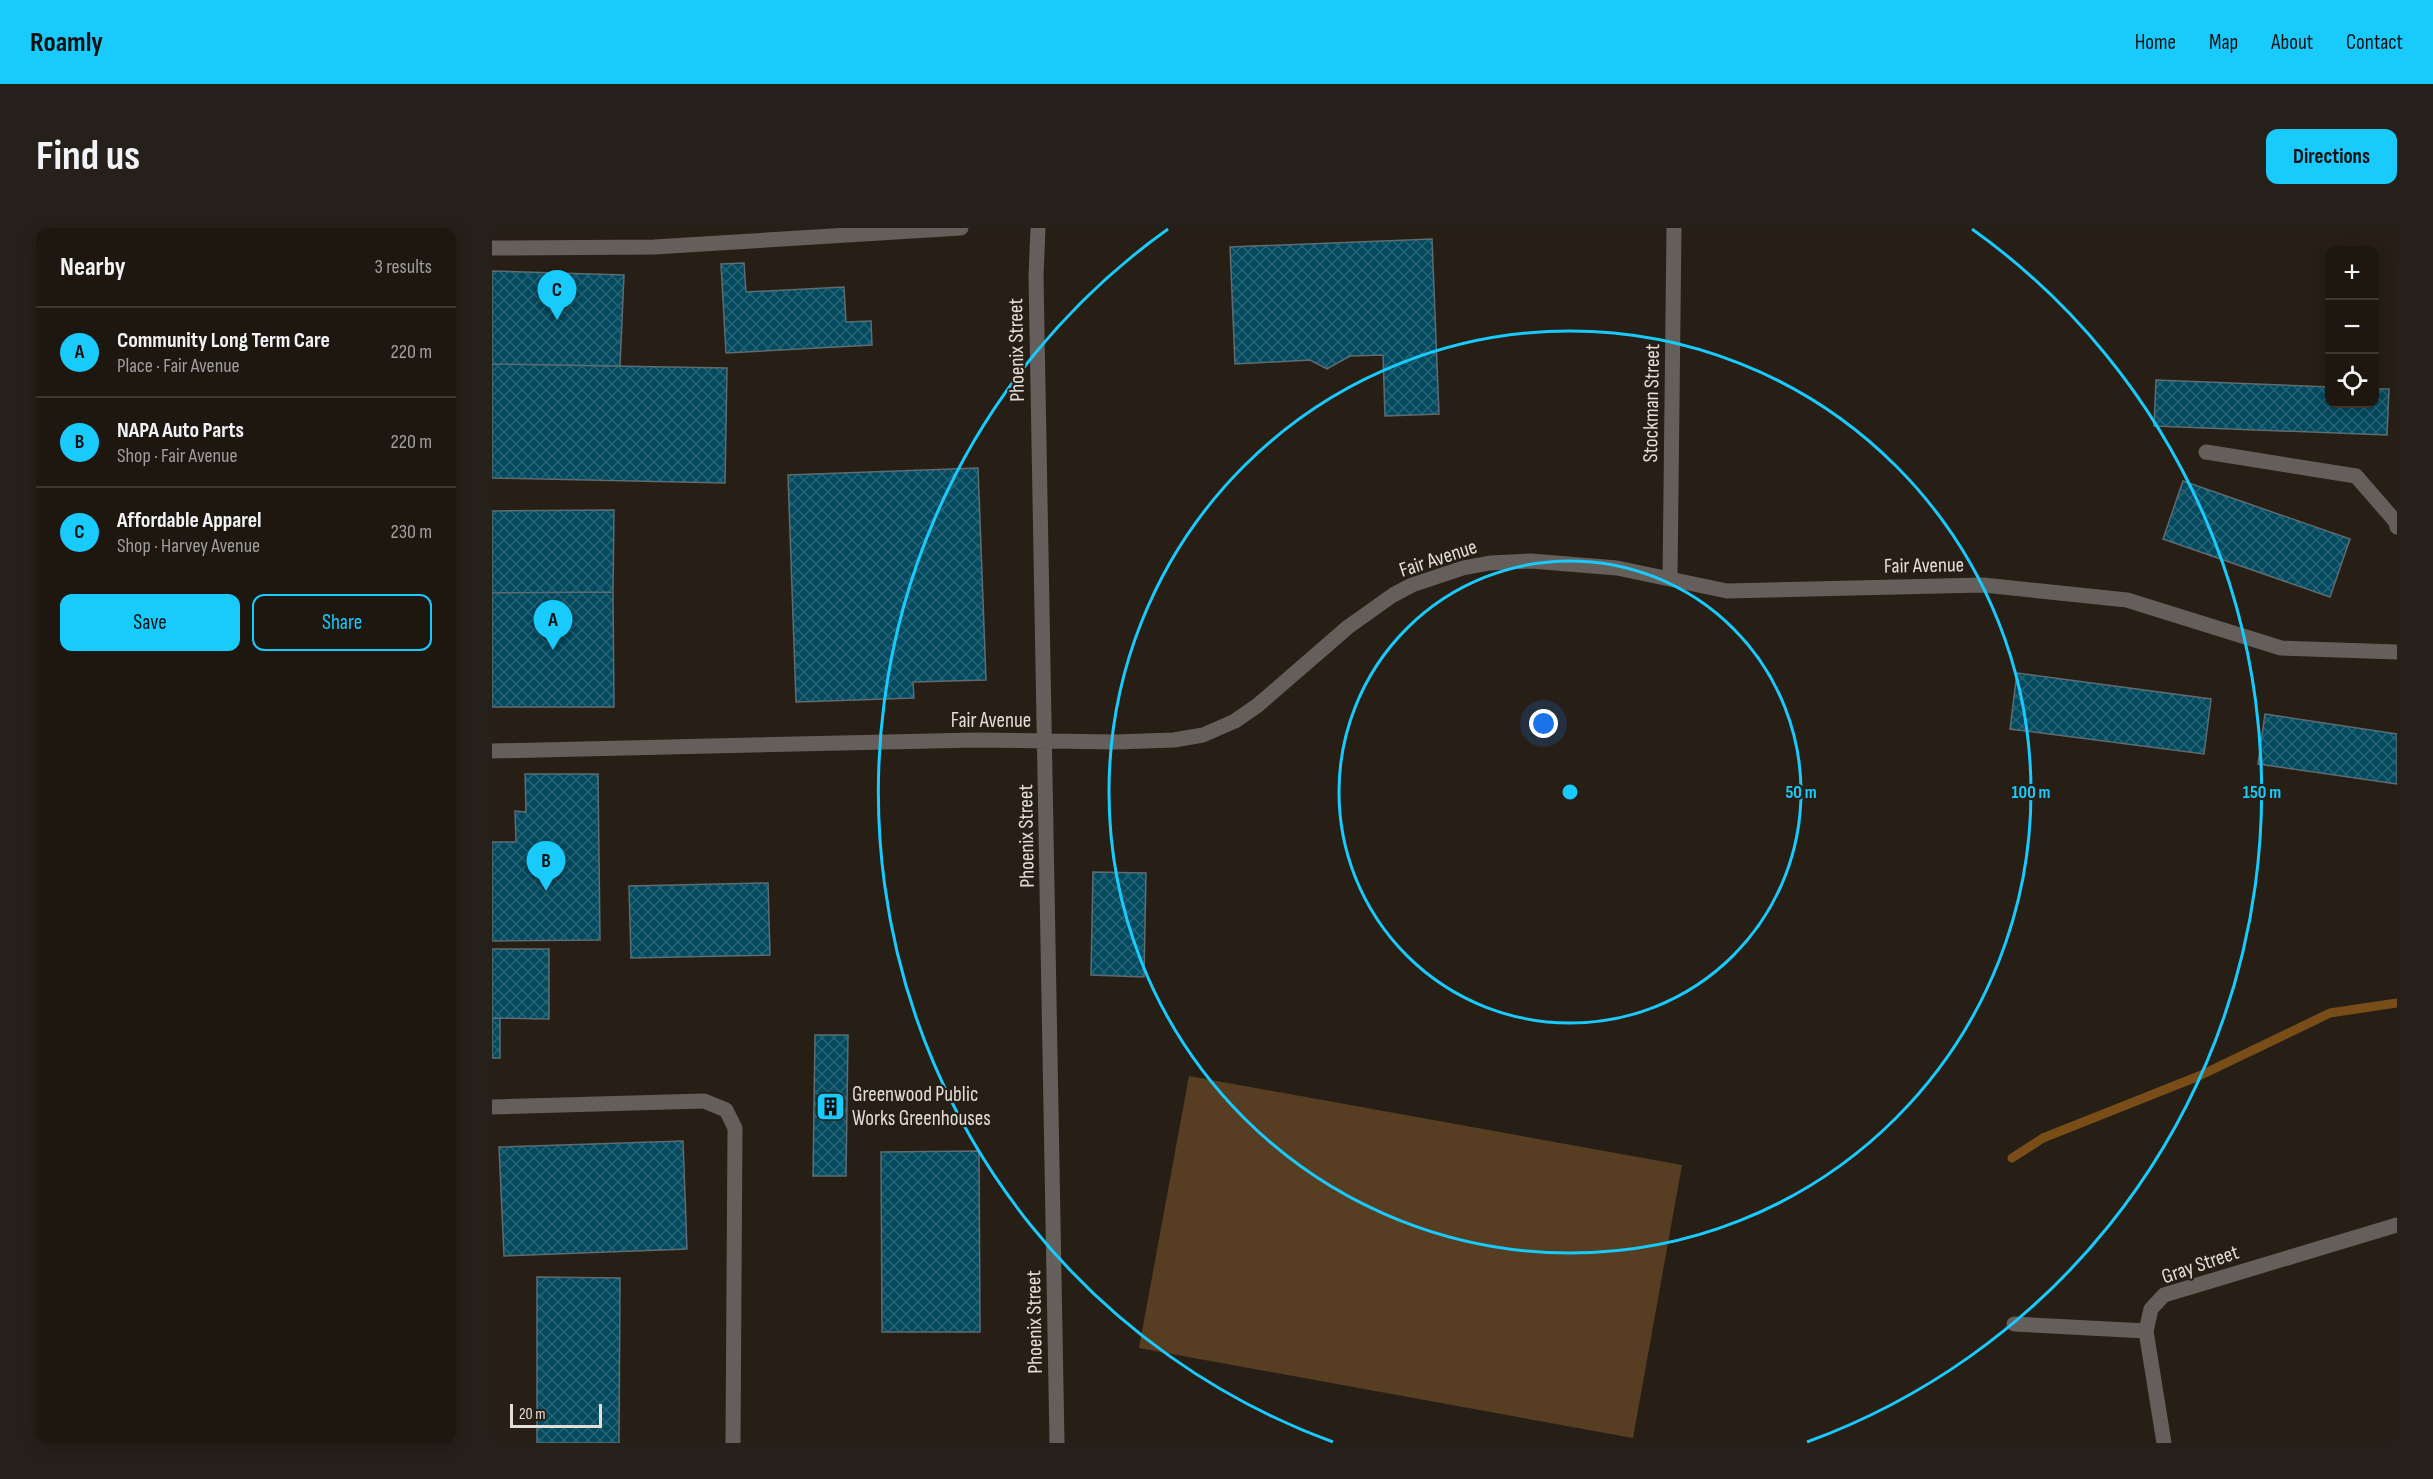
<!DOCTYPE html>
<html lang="en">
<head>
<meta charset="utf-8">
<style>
  body { margin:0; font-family:"Sofia Sans Condensed",sans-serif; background:#252019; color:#f1f3f6 }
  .controls { position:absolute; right:18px; top:18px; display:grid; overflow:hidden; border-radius:12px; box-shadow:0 3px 15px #0003 }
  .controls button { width:54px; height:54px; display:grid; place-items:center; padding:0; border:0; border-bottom:2px solid #3b3630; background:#1d1710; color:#f1f3f6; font:30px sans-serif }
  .scale { position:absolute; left:18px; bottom:15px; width:92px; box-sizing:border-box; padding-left:6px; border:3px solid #e3ddd7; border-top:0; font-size:16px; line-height:21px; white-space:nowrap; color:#e3ddd7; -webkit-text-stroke:4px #271f16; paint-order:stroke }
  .you { position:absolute; left:1052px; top:496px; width:21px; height:21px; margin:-15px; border:4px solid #fff; border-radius:50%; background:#1a73e8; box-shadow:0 0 0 9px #1a73e833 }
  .badge { display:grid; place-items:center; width:39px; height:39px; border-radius:50%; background:#19cafc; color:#111; font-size:20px; font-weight:700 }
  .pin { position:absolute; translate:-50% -50px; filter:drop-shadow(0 2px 3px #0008) }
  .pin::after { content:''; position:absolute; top:32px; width:21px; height:18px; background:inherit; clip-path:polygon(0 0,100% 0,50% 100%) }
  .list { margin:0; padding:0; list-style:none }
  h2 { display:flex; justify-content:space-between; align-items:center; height:78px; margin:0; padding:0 24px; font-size:26px }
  h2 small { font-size:20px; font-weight:400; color:#a09f9f }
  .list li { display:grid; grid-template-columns:39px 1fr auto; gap:18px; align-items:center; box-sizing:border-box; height:90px; padding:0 24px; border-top:2px solid #3b3630 }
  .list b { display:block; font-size:22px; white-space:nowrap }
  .list p { margin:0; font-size:20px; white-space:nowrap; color:#a09f9f }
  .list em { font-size:20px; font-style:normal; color:#a09f9f }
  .actions { display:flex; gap:12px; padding:18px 24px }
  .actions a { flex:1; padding:14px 0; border:2px solid #19cafc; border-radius:12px; text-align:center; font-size:21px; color:#19cafc }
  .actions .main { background:#19cafc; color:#111 }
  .icon { flex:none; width:33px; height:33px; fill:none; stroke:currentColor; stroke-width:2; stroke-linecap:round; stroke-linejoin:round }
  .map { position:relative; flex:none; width:1905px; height:1215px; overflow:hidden; border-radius:12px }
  header { display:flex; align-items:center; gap:36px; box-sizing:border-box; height:84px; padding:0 30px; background:#19cafc; color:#111 }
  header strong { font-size:28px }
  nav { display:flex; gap:33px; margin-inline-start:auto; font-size:21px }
  .intro { display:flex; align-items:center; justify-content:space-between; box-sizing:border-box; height:144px; padding:0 36px }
  h1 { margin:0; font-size:42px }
  .button { padding:15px 27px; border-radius:12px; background:#19cafc; color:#111; font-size:21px; font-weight:700 }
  main { display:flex; gap:36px; padding:0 36px }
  aside { flex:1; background:#1d1710; border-radius:12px; box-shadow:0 3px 15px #0003 }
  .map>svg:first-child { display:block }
</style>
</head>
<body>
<header>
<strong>Roamly</strong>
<nav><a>Home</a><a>Map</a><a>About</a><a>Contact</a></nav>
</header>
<div class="intro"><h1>Find us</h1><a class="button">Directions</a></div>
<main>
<aside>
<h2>Nearby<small>3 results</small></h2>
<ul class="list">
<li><span class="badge">A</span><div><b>Community Long Term Care</b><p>Place · Fair Avenue</p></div><em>220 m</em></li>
<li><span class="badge">B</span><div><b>NAPA Auto Parts</b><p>Shop · Fair Avenue</p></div><em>220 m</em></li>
<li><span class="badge">C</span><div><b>Affordable Apparel</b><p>Shop · Harvey Avenue</p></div><em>230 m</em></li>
</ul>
<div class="actions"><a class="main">Save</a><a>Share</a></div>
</aside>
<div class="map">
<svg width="1905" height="1215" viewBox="0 0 1905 1215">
  <defs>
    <pattern id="building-cross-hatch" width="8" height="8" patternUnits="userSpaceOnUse" patternTransform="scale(1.5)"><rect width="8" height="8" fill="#034a5f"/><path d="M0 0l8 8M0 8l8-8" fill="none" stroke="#286475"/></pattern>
  </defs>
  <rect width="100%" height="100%" fill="#271f16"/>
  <path fill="#573e23" d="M 697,848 L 1190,937 L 1141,1210 L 647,1120 Z"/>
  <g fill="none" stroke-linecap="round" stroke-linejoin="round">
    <path stroke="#784d18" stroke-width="9" d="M 1520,930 L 1551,910 L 1707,848 L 1838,785 L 1905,775"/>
  </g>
  <path fill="url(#building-cross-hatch)" stroke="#5d6c72" stroke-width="1.5" d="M 940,11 L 947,186 L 893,188 L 891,127 L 858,128 L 835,141 L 818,132 L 743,136 L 738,19 Z
    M 252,35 L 254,64 L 352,59 L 354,94 L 379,93 L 380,117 L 234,125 L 229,36 Z
    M 0,43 L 132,47 L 128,138 L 0,136 Z
    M 0,136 L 235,140 L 233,255 L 0,250 Z
    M 1664,152 L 1838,159 L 1838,176 L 1882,176 L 1882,161 L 1897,161 L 1895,207 L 1662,198 Z
    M 486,240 L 494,452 L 421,454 L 422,470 L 304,474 L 296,247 Z
    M 1691,253 L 1858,311 L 1838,369 L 1671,311 Z
    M 122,282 L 121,364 L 0,365 L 0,283 Z
    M 121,364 L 122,479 L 0,479 L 0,365 Z
    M 1525,445 L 1719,471 L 1712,526 L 1518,501 Z
    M 1773,486 L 1905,506 L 1905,556 L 1766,536 Z
    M 33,546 L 106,546 L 108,712 L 0,713 L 0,614 L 24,614 L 23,583 L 34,584 Z
    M 601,644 L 654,645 L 652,749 L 599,747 Z
    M 276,655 L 278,727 L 139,730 L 137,658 Z
    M 0,721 L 57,721 L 57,791 L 0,790 Z
    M 0,790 L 8,790 L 8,830 L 0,830 Z
    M 323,807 L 356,807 L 354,948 L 321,948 Z
    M 191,913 L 195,1021 L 12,1028 L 7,919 Z
    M 487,923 L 488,1104 L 390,1104 L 389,924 Z
    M 45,1049 L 128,1050 L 127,1215 L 45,1215 Z"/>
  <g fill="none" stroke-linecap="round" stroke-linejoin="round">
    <path stroke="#645f5b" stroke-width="15" d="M 0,879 L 212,873 L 234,882 L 243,900 L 241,1215
      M 1522,1096 L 1654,1103"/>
    <path stroke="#645f5b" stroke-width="15" d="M 546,0 L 544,48 L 565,1215
      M 0,20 L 162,19 L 469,0
      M 1714,224 L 1864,248 L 1904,294 L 1905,299
      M 1178,351 L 1182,0
      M 0,523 L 484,512 L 623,514 L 682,512 L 711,507 L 743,493 L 766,477 L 856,399 L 901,367 L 920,357 L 971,340 L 998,335 L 1039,333 L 1125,340 L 1235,363 L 1491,357 L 1635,372 L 1789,420 L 1905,424
      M 1672,1215 L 1654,1103 L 1659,1081 L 1672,1067 L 1905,997"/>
  </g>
  <g fill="none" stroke="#19cafc" stroke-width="3">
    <circle cx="1078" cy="564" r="231"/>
    <circle cx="1078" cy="564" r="461"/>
    <path d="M841 1214A692 692 0 0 1 676 1M1480 1A692 692 0 0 1 1315 1214"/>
  </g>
  <defs>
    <symbol id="building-square" viewBox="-11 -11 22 22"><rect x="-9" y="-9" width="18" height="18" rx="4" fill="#19cafc" stroke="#271f16"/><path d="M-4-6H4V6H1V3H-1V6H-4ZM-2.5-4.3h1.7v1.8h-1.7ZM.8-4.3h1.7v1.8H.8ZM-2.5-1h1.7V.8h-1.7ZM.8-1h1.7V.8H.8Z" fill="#111"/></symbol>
  </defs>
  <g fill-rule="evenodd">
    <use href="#building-square" x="322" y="862" width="33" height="33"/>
  </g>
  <g text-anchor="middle" stroke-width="4.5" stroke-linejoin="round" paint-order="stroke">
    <g font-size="21" fill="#e3ddd7" stroke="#271f16">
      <text transform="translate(524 122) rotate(-91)" y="7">Phoenix Street</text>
      <text transform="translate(1159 175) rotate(-89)" y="7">Stockman Street</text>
      <text transform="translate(946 330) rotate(-18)" y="7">Fair Avenue</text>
      <text transform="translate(1432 337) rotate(-1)" y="7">Fair Avenue</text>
      <text x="499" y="499">Fair Avenue</text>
      <text transform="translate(534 608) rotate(-91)" y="7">Phoenix Street</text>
      <text transform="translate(1708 1036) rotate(-19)" y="7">Gray Street</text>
      <text transform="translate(542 1094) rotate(-91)" y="7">Phoenix Street</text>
    </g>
    <g font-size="21" fill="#e3ddd7" stroke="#271f16" text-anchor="start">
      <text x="360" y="873">Greenwood Public<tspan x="360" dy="24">Works Greenhouses</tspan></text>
    </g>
  </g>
  <circle cx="1078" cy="564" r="9" fill="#19cafc" stroke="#271f16" stroke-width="3"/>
  <g font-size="18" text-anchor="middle" font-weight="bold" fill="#19cafc" stroke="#271f16" stroke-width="4.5" stroke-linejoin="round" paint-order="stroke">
    <text x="1309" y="570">50 m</text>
    <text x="1539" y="570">100 m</text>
    <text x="1770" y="570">150 m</text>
  </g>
</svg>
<div class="controls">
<button>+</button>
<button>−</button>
<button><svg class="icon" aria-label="locate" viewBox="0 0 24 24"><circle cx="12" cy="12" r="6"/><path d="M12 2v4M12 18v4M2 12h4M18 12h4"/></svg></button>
</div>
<div class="scale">20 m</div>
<div class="you"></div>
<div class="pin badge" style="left:61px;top:422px">A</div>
<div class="pin badge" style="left:54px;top:663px">B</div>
<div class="pin badge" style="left:65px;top:92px">C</div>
</div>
</main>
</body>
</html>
